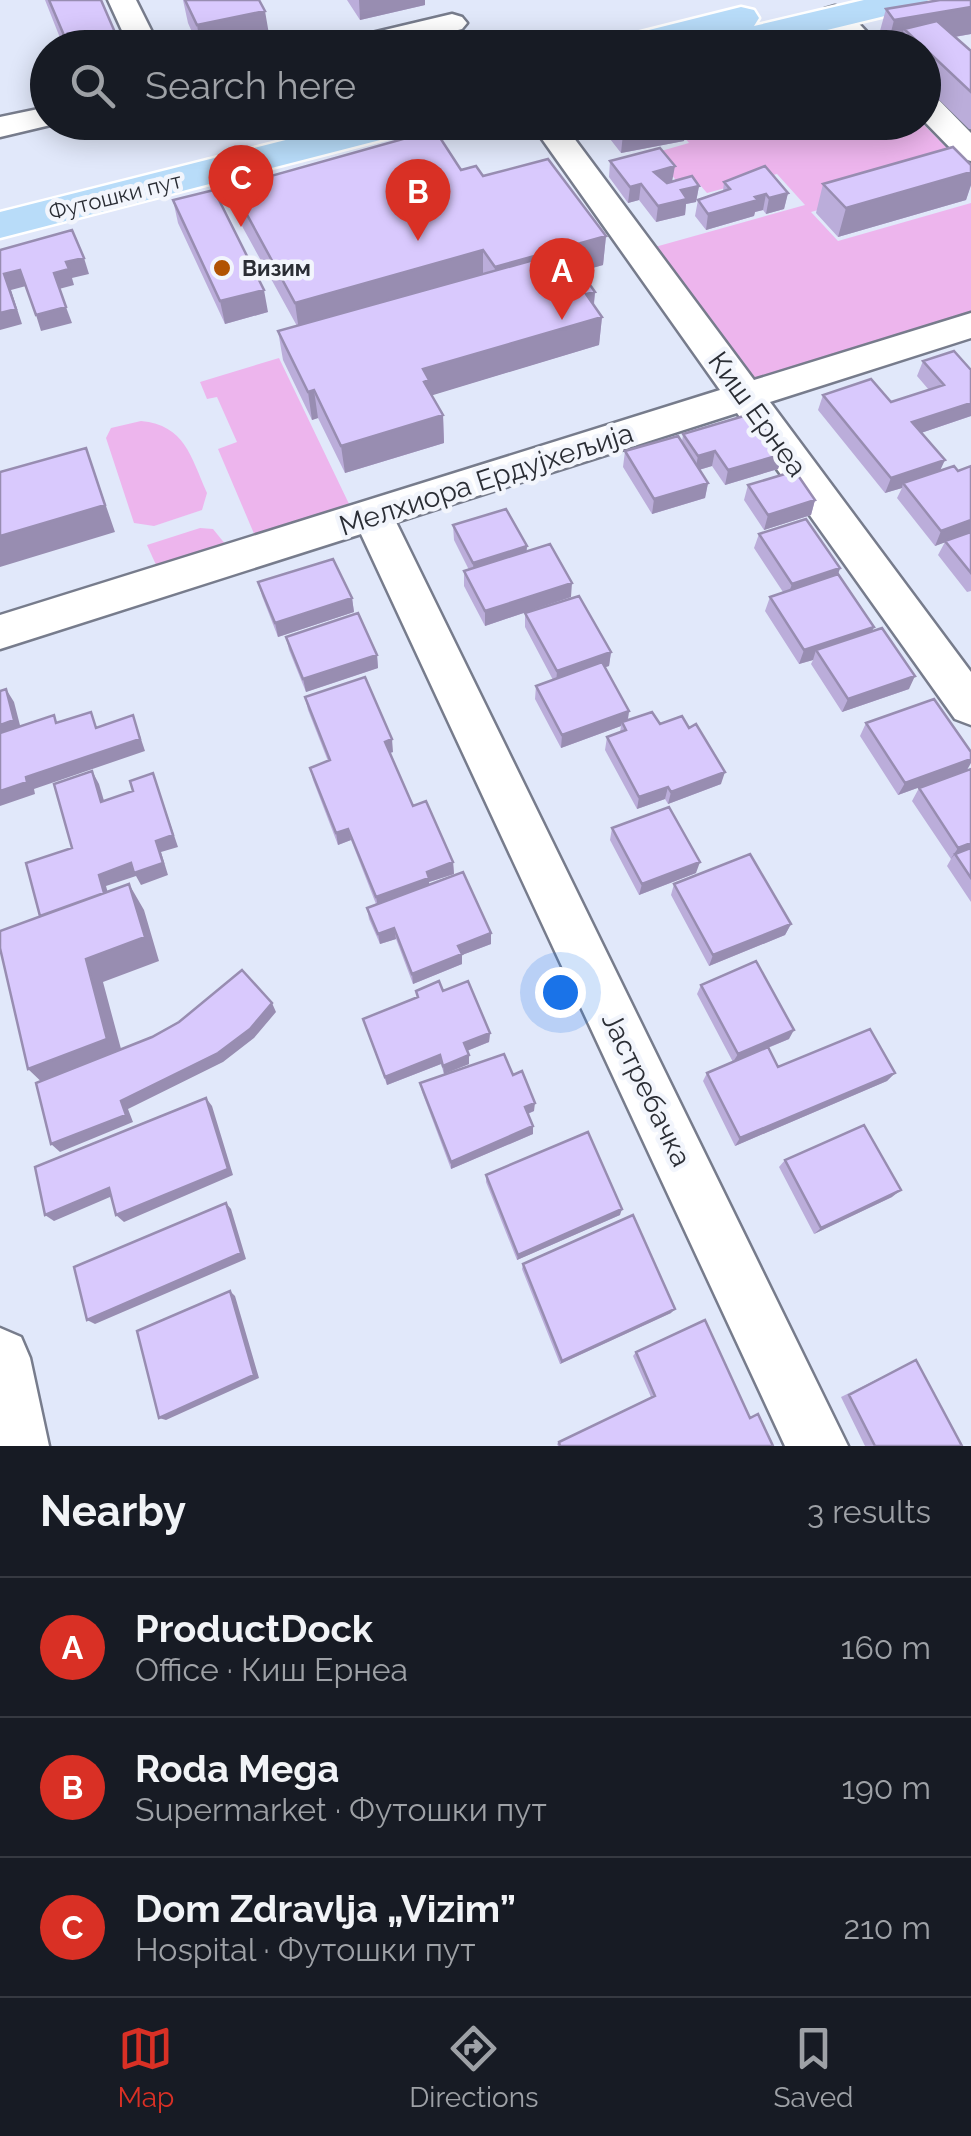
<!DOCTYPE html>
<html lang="en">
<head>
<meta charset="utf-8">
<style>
  body { margin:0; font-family:Raleway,sans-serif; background:#242831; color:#f1f3f6 }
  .you { position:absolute; left:560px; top:992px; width:35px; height:35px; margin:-25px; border:8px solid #fff; border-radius:50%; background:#1a73e8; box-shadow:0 0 0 15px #1a73e833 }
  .badge { display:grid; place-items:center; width:65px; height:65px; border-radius:50%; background:#d93025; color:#fff; font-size:32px; font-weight:700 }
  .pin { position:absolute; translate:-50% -82px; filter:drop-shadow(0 2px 5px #0008) }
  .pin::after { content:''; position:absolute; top:52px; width:35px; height:30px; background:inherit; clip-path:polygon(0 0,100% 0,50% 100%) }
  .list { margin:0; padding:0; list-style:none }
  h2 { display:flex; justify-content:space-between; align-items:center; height:130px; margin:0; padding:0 40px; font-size:42px }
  h2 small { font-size:32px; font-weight:400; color:#9ea1a6 }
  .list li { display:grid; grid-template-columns:65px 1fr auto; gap:30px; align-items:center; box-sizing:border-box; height:140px; padding:0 40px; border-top:2px solid #363941 }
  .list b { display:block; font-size:38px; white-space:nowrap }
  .list p { margin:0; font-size:32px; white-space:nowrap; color:#9ea1a6 }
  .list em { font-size:32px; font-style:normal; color:#9ea1a6 }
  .icon { flex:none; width:55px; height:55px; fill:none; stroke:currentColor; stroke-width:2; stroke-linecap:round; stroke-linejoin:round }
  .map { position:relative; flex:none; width:971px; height:1446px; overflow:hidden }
  .search { position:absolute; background:#171b24; box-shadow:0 5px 25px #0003; left:30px; right:30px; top:30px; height:110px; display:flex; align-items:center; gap:25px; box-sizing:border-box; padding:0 35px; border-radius:55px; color:#9ea1a6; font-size:38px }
  .sheet { height:550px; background:#171b24 }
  nav { display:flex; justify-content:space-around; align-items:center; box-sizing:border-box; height:140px; border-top:2px solid #363941; background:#171b24; font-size:28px; color:#9ea1a6 }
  nav a { display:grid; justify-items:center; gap:5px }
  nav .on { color:#d93025 }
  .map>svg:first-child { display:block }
</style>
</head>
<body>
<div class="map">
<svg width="971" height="1446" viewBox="0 0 971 1446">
  <rect width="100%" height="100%" fill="#e1e8fa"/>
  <path fill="#edb5ed" d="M 798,122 L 922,123 L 966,167 L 811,212 L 838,241 L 971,203 L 971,313 L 755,381 L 655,247 L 805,205 L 777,174 L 707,193 L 700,185 L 683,189 L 654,153 L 689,143 L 673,123 L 725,123 L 739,137 L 772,128 L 769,123 Z
    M 279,358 L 350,506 L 255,536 L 218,449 L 237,442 L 217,397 L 207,399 L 200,382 Z
    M 141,421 C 185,425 191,457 207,493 L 202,510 L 154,526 L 134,523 L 106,438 L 111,428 Z
    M 200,528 L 213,529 L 226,545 L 157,567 L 147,545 Z"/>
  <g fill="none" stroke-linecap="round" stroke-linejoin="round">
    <defs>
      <path id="minor" d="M 108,0 L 136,0 L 160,48 L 130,48 Z
        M 835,6 L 845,9 L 882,48 L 850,48 L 820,15 L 825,9 Z
        M 452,14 L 462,17 L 467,23 L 462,29 L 385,48 L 330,48 L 334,42 Z
        M 924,94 L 935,96 L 971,133 L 971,161 L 960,158 L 924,121 Z
        M 48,107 L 48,122 L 59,123 L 0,137 L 0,117 Z
        M 530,122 L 562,122 L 754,380 L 971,313 L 971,338 L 770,402 L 971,672 L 971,725 L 955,719 L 737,413 L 396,522 L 848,1446 L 785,1446 L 361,534 L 0,649 L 0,615 L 720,390 Z
        M 0,1328 L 21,1337 L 30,1358 L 49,1446 L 0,1446 Z"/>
      <path id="major" d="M 864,0 L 928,0 L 922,7 L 753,48 L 686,48 L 690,42 L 667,48 L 604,48 L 609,40 L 741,7 L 754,10 L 759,18 L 754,26 Z
        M 357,122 L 424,122 L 419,130 L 0,238 L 0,212 Z"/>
    </defs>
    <use href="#minor" stroke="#777c8c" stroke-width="5"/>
    <use href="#major" stroke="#fff" stroke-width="5"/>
    <use href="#minor" fill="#fff" fill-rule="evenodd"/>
    <use href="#major" fill="#b8dcf9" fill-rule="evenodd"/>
  </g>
  <path fill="#bbadda" d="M 45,0 L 101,0 L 119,48 L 64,48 Z
    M 183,0 L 259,0 L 270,40 L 234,48 L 199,48 L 188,23 Z
    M 347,0 L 425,0 L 425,5 L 360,20 Z
    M 886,9 L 971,34 L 955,37 L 971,51 L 971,129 L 969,129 L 924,85 L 924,48 L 885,48 L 878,38 Z
    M 604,122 L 687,122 L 684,141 L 621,153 L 603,130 Z
    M 729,122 L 771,122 L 770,127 L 740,135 Z
    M 610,161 L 672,181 L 699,186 L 696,202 L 686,204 L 685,215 L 656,222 L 639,200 L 628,203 L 609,177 Z
    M 971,165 L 971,185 L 966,200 L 838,237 L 816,213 L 823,184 Z
    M 461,170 L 483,176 L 606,236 L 603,265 L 581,271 L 595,292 L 594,305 L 602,317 L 599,345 L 431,395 L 443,415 L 444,443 L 345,473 L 318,418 L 312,420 L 283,360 L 278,331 L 297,326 L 237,217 L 232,187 Z
    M 724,182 L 788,193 L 784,209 L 766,214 L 763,210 L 755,212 L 754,216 L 706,230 L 695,216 L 698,200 L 723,191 Z
    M 173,200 L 268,312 L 225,324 L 178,223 Z
    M 923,361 L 971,416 L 921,433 L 940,471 L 958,471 L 971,466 L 971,591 L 967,592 L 938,555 L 945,542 L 935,546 L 897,498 L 902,488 L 885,493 L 818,410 L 823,395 L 891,402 L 929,390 L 917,376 Z
    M 683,434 L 783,454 L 778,469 L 725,485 L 712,466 L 699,470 L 708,483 L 705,498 L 652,514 L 623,467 L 625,451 L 682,442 Z
    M 748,485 L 815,500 L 811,515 L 764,530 L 744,500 Z
    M 453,525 L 527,546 L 526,551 L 571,597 L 485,626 L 464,586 L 464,571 L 469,570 L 454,540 Z
    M 759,534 L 840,568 L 838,575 L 909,689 L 842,712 L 811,664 L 813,660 L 799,664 L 765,611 L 770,597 L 783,592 L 754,548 Z
    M 258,582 L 352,598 L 354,612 L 278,637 L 262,596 Z
    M 525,613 L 611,652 L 609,666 L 604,667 L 629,711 L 628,720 L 660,724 L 721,784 L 668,804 L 665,799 L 637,809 L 605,750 L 607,737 L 620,732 L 621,726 L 561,748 L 535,699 L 536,686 L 553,680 L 525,627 Z
    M 286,637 L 377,655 L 378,668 L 306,692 L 289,650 Z
    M 305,697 L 393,752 L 390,753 L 413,806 L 453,862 L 454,874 L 429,882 L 429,884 L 491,933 L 491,944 L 462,955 L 462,964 L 413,984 L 396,939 L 380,944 L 369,919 L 367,908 L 376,904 L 351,840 L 338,845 L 313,780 L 310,768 L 328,761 L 308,710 Z
    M 866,723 L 967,770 L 898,795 L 860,736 Z
    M 971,769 L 971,902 L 947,866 L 951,859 L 912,801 L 919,788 Z
    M 612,828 L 696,873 L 639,895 L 610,840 Z
    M 674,884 L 791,924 L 785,935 L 709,966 L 671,895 Z
    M 701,985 L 789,1039 L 768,1048 L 778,1067 L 895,1073 L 887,1081 L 735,1146 L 703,1081 L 707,1073 L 733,1062 L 697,994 Z
    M 416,991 L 443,991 L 490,1033 L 489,1042 L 467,1051 L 469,1064 L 444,1074 L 441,1064 L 387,1085 L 363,1019 L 417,998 Z
    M 513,1075 L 534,1111 L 528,1114 L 533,1126 L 533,1134 L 451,1169 L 422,1092 L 420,1083 Z
    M 785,1160 L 892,1197 L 814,1234 L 779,1167 Z
    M 486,1176 L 620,1215 L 517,1260 L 486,1182 Z
    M 523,1264 L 671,1313 L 560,1364 L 522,1269 Z
    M 636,1352 L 750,1417 L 773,1446 L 558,1446 L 557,1444 L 559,1442 L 651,1397 L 633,1356 Z
    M 916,1360 L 962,1446 L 865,1446 L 841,1397 Z"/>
  <path fill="#988db1" d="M 359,0 L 425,0 L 425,5 L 360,20 Z
    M 971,7 L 971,34 L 919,43 L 904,29 L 899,47 L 887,48 L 894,20 Z
    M 265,11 L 270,40 L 234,48 L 201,48 L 197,25 Z
    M 114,30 L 119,48 L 68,48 L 66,40 Z
    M 633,122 L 687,122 L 684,141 L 621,153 L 624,124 Z
    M 742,122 L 771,122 L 770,127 L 740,135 Z
    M 675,166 L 672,182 L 652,188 L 654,172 Z
    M 971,172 L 971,185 L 966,200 L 838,237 L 846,208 Z
    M 641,184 L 639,200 L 628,203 L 630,187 Z
    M 699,186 L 696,202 L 686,204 L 685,215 L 656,222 L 658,206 L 681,190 Z
    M 788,193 L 784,209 L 766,214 L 769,198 Z
    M 766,194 L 763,210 L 755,212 L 754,216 L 706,230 L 708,214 Z
    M 606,236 L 603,265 L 494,296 L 495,267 Z
    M 483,250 L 483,279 L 299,331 L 295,303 Z
    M 84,258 L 89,274 L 72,278 L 74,285 L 59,289 L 54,273 L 66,262 Z
    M 20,270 L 26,286 L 11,290 L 22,324 L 0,330 L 0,313 L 4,274 Z
    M 264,290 L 268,312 L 225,324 L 220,301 Z
    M 595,292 L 592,320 L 602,317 L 599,345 L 430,396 L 425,410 L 423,369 L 586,294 Z
    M 66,307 L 72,323 L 41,331 L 36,315 Z
    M 314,390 L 318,418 L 312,420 L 308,392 Z
    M 971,403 L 971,416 L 906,438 L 912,422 Z
    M 443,415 L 444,443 L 345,473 L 341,446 Z
    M 86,448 L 115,532 L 0,567 L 0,536 Z
    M 715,451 L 712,466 L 695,471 L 698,456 Z
    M 783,454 L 778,469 L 725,485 L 728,470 Z
    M 945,460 L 938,475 L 903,483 L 902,488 L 885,493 L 891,478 Z
    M 708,483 L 705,498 L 652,514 L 654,499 Z
    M 815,500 L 811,515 L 764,530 L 768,515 Z
    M 971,520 L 971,533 L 935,546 L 941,531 Z
    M 527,546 L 526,560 L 474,578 L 473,563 Z
    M 840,568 L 835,583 L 787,598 L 792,584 Z
    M 572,583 L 571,597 L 485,626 L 485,611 Z
    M 352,598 L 354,612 L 278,637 L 275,623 Z
    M 874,627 L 868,641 L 816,650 L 813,660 L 799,664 L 804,650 Z
    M 611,652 L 609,666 L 556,684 L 557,671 Z
    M 377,655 L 378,668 L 306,692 L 303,679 Z
    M 915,676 L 909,689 L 842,712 L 848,699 Z
    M 6,689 L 14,702 L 22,733 L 0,740 L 0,725 Z
    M 629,711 L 627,724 L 622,722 L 621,726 L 561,748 L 562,735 Z
    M 133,715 L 145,751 L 34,789 L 35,794 L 0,806 L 0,791 Z
    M 392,739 L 393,752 L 386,754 L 385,742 Z
    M 971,759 L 971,763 L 967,770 L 898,795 L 905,783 Z
    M 92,771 L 99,784 L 108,814 L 101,802 Z
    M 725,772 L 721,784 L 668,804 L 671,792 Z
    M 153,773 L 178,847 L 161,852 L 168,875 L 141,885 L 136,876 L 106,886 L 111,904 L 48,927 L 99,875 L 156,841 Z
    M 668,787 L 665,799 L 637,809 L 639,797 Z
    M 348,829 L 351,840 L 338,845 L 336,833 Z
    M 971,843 L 971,852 L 955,854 L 950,860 L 958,848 Z
    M 453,862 L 454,874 L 429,882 L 430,889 L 378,908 L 376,897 L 427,872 Z
    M 700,862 L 696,873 L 639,895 L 642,884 Z
    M 129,884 L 144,910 L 159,961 L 103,982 L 124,1060 L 49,1089 L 28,1069 L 86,959 Z
    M 791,924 L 785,935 L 709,966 L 713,955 Z
    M 394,928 L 396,939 L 380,944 L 378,934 Z
    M 491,933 L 491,944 L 462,955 L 462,964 L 413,984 L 412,974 L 458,946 Z
    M 272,1003 L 276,1012 L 254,1038 L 223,1062 L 128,1109 L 133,1122 L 60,1152 L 51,1144 Z
    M 794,1030 L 789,1039 L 733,1062 L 738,1054 Z
    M 490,1033 L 489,1042 L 464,1052 L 464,1043 Z
    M 440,1055 L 441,1064 L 387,1085 L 385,1077 Z
    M 469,1055 L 469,1064 L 444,1074 L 443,1066 Z
    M 895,1073 L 887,1081 L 735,1146 L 740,1138 Z
    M 206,1098 L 212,1106 L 233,1175 L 124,1222 L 116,1215 Z
    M 535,1103 L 534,1111 L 524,1115 L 525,1107 Z
    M 533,1126 L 533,1134 L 451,1169 L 451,1162 Z
    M 109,1188 L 117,1194 L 54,1221 L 45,1215 Z
    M 901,1190 L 892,1197 L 814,1234 L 821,1228 Z
    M 226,1203 L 231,1209 L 246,1259 L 95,1324 L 87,1320 Z
    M 622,1209 L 620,1215 L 517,1260 L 518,1255 Z
    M 230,1291 L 235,1296 L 259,1378 L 166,1420 L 159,1418 Z
    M 675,1309 L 671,1313 L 560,1364 L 562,1361 Z"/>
  <path fill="#d9c9fd" stroke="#988db1" stroke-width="2.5" d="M 49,0 L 101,0 L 114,30 L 66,40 Z
    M 185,0 L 259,0 L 265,11 L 197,25 Z
    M 940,0 L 971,0 L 971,7 L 894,20 L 886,9 Z
    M 937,21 L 971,51 L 971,92 L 904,29 Z
    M 435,130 L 461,170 L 476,166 L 483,176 L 548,159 L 606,236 L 495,267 L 483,250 L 295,303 L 232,187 Z
    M 953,147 L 971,165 L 971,172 L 846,208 L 823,184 Z
    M 660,148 L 675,166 L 654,172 L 667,183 L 692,176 L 699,186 L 681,190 L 687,199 L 658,206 L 641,184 L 630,187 L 610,161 Z
    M 765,166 L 788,193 L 769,198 L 766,194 L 755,197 L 758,200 L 708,214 L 698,200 L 730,189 L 724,182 Z
    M 214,190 L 264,290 L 220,301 L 173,200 Z
    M 72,230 L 84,258 L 66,262 L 69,269 L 54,273 L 66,307 L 36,315 L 20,270 L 4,274 L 16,309 L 0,313 L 0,250 Z
    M 566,251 L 595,292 L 586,294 L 602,317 L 423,369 L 429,380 L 424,382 L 443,415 L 341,446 L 314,390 L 308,392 L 278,331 Z
    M 954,351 L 971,370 L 971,403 L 912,422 L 945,460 L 891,478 L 823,395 L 871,379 L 891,402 L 944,385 L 923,361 Z
    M 754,413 L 783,454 L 728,470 L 715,451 L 698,456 L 683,434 Z
    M 678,436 L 708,483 L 654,499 L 625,451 Z
    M 86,448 L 105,505 L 0,536 L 0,472 Z
    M 954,466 L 958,471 L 971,466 L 971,520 L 941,531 L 903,483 Z
    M 795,471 L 815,500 L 768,515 L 748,485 Z
    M 506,509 L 527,546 L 473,563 L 453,525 Z
    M 806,519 L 840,568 L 792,584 L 759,534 Z
    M 971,532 L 971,573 L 945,541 Z
    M 550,544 L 572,583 L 485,611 L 464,571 Z
    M 333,559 L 352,598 L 275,623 L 258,582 Z
    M 838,574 L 874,627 L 804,650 L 770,597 Z
    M 579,596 L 611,652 L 557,671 L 525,613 Z
    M 358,613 L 377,655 L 303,679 L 286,637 Z
    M 882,628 L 915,676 L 848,699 L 816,650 Z
    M 602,662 L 629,711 L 562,735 L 536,686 Z
    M 365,677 L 392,739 L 385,742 L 413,806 L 426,801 L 453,862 L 427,872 L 429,878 L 376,897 L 348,829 L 336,833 L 310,768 L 330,760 L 305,697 Z
    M 6,689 L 14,720 L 0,725 L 0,691 Z
    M 934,699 L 971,752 L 971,759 L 905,783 L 866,723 Z
    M 91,712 L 96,728 L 133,715 L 140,739 L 26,777 L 27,782 L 0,791 L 0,733 L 54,715 L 56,723 Z
    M 652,712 L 660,724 L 682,716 L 689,728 L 696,724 L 725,772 L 671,792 L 668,787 L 639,797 L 607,737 L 626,730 L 622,722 Z
    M 971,769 L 971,843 L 958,848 L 919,788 Z
    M 92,771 L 101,802 L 133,791 L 130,781 L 153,773 L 173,835 L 156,841 L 163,863 L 134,873 L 131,863 L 99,875 L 104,893 L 40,916 L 26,863 L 72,848 L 54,784 Z
    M 669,807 L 700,862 L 642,884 L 612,828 Z
    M 971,848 L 971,878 L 955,854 Z
    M 750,854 L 791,924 L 713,955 L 674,884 Z
    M 463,872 L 491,933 L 458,946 L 462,954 L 412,974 L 394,928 L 378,934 L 367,908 Z
    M 129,884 L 145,937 L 86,959 L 107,1039 L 28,1069 L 0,948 L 0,931 Z
    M 756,961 L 794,1030 L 738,1054 L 701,985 Z
    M 242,970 L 272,1003 L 250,1029 L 218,1053 L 121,1101 L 126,1115 L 51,1144 L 36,1083 L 152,1037 L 179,1022 Z
    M 439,981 L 443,991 L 468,981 L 490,1033 L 464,1043 L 469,1055 L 443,1066 L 440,1055 L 385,1077 L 363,1019 L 418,997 L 416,991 Z
    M 870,1029 L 895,1073 L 740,1138 L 707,1073 L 768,1047 L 778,1067 Z
    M 504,1054 L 513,1075 L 522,1071 L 535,1103 L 525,1107 L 533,1126 L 451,1162 L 420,1083 Z
    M 206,1098 L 228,1169 L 116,1215 L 109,1188 L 45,1215 L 35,1167 Z
    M 864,1125 L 901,1190 L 821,1228 L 785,1160 Z
    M 588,1132 L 622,1209 L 518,1255 L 486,1175 Z
    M 226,1203 L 241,1253 L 87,1320 L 74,1267 Z
    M 633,1215 L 675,1309 L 562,1361 L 523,1264 Z
    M 230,1291 L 254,1375 L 159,1418 L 137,1331 Z
    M 705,1320 L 750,1418 L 758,1414 L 773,1446 L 560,1446 L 559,1442 L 655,1396 L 636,1352 Z
    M 916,1360 L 962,1446 L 875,1446 L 849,1395 Z"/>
  <circle fill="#b15202" stroke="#f2f5fc" stroke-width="4" cx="222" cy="268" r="10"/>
  <g text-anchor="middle" stroke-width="9" stroke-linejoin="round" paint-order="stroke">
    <g font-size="22" fill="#2b2e35" stroke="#f2f5fc">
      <text transform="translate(115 196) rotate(-14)" y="8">Футошки пут</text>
    </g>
    <g font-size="22" font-weight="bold" fill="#2b2e35" stroke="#f2f5fc" text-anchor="start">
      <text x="242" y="276">Визим</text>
    </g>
    <g font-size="28" fill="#2b2e35" stroke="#f2f5fc">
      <text transform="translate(758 414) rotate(54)" y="10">Киш Ернеа</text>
      <text transform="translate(486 479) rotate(-18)" y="10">Мелхиора Ердујхељија</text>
      <text transform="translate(647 1089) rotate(64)" y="10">Јастребачка</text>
    </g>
  </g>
</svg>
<div class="you"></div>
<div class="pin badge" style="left:562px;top:320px">A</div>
<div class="pin badge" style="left:418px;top:241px">B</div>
<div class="pin badge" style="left:241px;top:227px">C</div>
<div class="search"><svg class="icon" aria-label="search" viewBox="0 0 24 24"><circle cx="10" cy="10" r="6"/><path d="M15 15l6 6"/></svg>Search here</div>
</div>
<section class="sheet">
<h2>Nearby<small>3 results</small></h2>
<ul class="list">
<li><span class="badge">A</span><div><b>ProductDock</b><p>Office · Киш Ернеа</p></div><em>160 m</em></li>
<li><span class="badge">B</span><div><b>Roda Mega</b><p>Supermarket · Футошки пут</p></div><em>190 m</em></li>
<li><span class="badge">C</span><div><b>Dom Zdravlja „Vizim”</b><p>Hospital · Футошки пут</p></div><em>210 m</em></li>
</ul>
</section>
<nav>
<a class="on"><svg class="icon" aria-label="map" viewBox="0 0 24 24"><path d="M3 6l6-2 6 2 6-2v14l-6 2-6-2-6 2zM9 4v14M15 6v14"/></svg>Map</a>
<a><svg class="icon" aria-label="directions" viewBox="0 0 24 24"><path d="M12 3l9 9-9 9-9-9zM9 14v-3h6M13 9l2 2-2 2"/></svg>Directions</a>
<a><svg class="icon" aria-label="saved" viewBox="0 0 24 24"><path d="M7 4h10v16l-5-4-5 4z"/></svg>Saved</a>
</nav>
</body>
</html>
